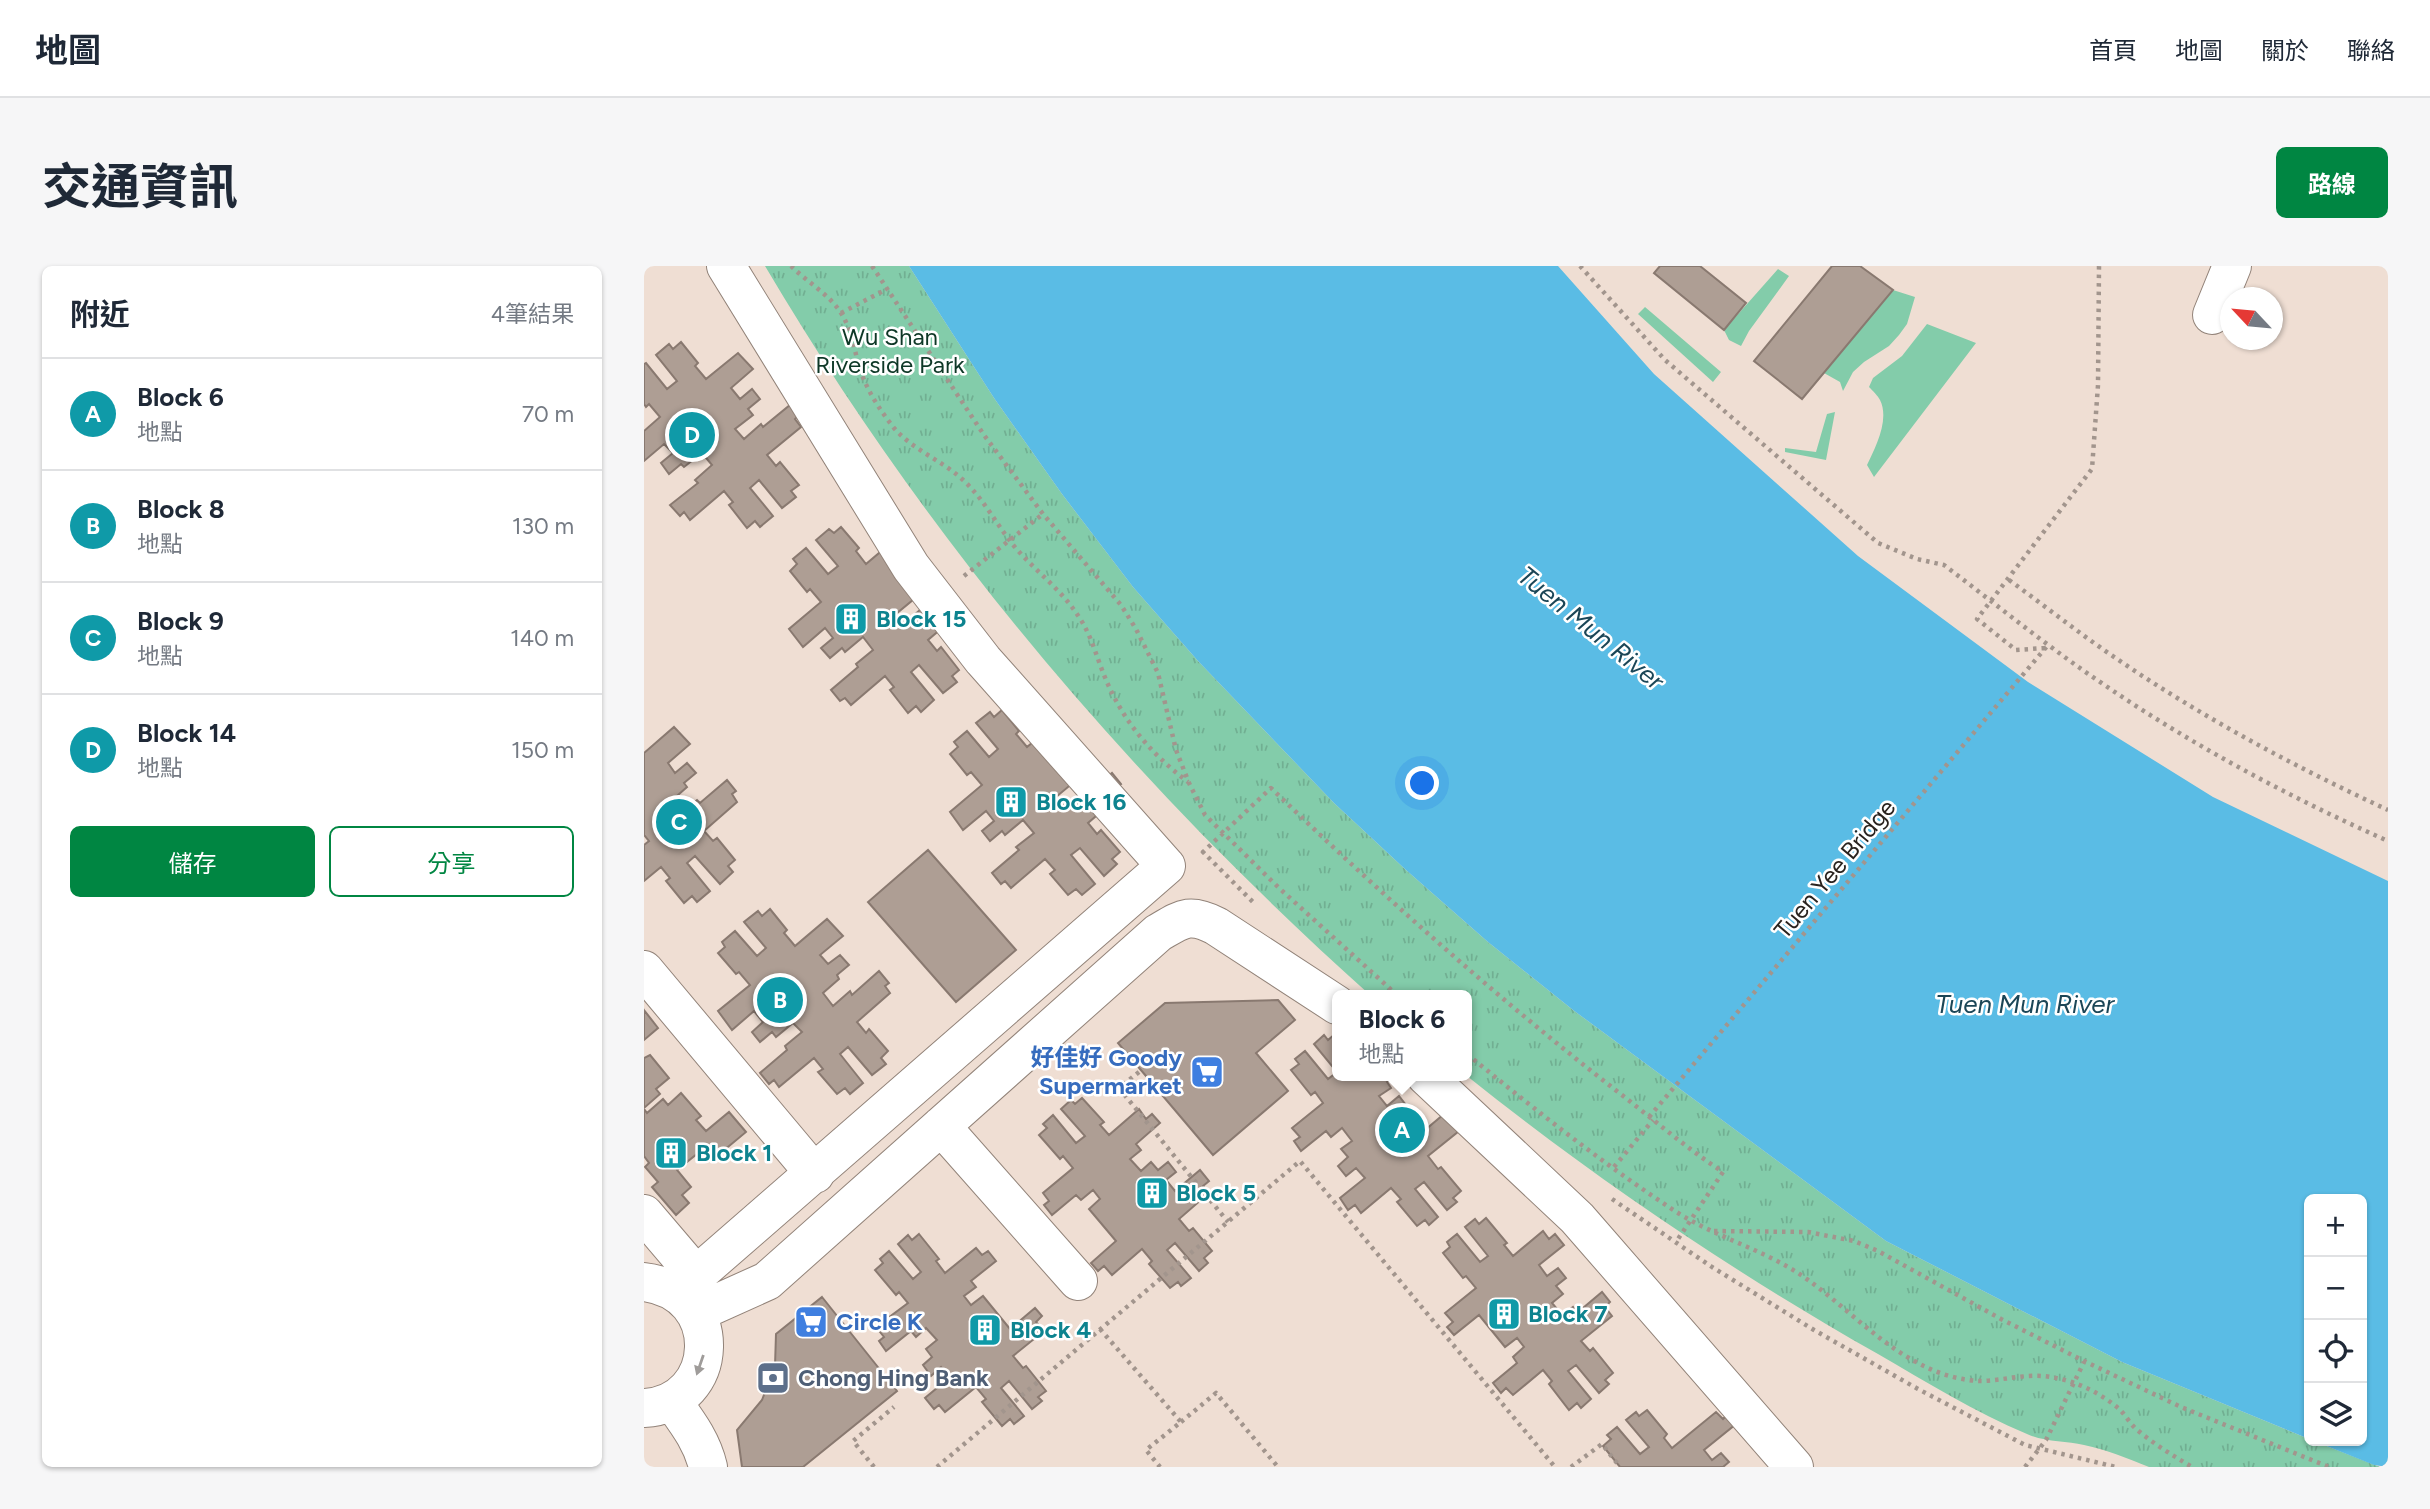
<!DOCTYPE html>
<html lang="zh-TW">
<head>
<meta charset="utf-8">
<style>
  body { margin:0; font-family:Figtree,"Noto Sans TC",sans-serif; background:#f6f6f7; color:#1f2937 }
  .controls { position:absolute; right:21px; bottom:21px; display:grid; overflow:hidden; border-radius:10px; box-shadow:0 2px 5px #0004 }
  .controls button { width:63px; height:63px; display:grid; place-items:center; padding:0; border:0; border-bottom:2px solid #e0e1e3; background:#fff; color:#1f2937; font:35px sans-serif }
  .compass { position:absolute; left:1576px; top:21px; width:63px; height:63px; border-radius:50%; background:#fff; box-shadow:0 2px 5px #0004; rotate:296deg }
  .you { position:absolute; left:779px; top:518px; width:24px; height:24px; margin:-18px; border:5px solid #fff; border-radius:50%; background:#1a73e8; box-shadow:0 0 0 10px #1a73e833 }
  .badge { display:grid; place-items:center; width:46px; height:46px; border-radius:50%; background:#008642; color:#fff; font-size:23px; font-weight:700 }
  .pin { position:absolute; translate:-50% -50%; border:4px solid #fff; box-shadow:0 2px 7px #0006 }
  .popup { position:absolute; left:688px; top:724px; width:140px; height:91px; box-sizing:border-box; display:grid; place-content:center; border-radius:10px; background:#fff; filter:drop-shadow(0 2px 5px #0005); font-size:23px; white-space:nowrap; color:#747a83 }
  .popup b { font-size:26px; color:#1f2937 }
  .popup::after { content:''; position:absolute; left:50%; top:100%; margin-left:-14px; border:14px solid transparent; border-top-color:#fff }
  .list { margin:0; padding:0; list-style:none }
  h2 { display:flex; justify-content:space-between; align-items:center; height:91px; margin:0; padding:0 28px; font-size:30px }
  h2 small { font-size:23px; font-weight:400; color:#747a83 }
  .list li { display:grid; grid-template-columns:46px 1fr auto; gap:21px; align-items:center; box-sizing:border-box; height:112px; padding:0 28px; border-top:2px solid #e0e1e3 }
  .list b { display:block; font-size:26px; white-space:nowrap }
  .list p { margin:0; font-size:23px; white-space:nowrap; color:#747a83 }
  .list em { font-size:23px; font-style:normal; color:#747a83 }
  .actions { display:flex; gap:14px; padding:21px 28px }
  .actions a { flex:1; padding:16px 0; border:2px solid #008642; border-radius:10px; text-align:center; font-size:24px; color:#008642 }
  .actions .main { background:#008642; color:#fff }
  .icon { flex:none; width:38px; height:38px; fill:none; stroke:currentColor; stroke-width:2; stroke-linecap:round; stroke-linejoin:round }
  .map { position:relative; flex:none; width:1744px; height:1201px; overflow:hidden; border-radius:10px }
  header { display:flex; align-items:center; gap:42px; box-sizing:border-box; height:98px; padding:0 35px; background:#fff; border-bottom:2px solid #e0e1e3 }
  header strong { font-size:33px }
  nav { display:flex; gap:38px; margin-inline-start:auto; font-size:24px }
  .intro { display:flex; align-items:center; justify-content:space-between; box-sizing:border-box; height:168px; padding:0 42px }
  h1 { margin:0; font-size:49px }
  .button { padding:18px 32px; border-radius:10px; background:#008642; color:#fff; font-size:24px; font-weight:700 }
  main { display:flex; gap:42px; padding:0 42px }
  aside { flex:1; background:#fff; border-radius:10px; box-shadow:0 2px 5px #0004 }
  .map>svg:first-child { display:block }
</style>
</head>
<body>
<header>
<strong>地圖</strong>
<nav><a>首頁</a><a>地圖</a><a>關於</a><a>聯絡</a></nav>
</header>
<div class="intro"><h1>交通資訊</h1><a class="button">路線</a></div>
<main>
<aside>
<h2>附近<small>4筆結果</small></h2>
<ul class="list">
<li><span class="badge" style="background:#0f9aa8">A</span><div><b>Block 6</b><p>地點</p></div><em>70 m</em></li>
<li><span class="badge" style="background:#0f9aa8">B</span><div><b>Block 8</b><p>地點</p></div><em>130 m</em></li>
<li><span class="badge" style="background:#0f9aa8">C</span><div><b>Block 9</b><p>地點</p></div><em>140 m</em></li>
<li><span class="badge" style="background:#0f9aa8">D</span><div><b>Block 14</b><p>地點</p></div><em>150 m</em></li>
</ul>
<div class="actions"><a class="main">儲存</a><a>分享</a></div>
</aside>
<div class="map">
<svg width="1744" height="1201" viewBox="0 0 1744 1201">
  <defs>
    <pattern id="park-tufts" width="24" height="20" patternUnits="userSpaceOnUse" patternTransform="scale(1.75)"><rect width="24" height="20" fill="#83ccaa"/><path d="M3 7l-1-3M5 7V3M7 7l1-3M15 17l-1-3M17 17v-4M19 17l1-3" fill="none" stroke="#71af92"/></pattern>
  </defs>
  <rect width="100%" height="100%" fill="#efded3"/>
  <path fill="#83ccaa" d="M 1134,3 L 1145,10 L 1105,65 L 1097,80 L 1085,74 L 1080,64 Z
    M 1249,24 L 1271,31 L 1263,58 L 1255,69 L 1245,80 L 1220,96 L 1209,106 L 1199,125 L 1196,116 L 1180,107 Z
    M 1001,41 L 1077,106 L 1069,116 L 994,48 Z
    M 1283,58 L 1332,77 L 1230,211 L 1223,199 C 1231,182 1246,154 1236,134 C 1234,130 1229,125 1225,121 L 1229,112 L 1258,90 Z
    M 1191,146 L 1182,194 L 1141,186 L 1141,182 L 1172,186 L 1183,148 Z"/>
  <path fill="url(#park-tufts)" d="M 121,0 L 265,0 L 350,132 L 418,228 L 489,321 L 554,395 L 690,537 L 762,604 L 844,676 L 929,744 L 1242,975 L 1478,1096 L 1665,1173 L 1665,1175 L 1670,1175 L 1736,1201 L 1505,1201 C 1483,1192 1463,1184 1440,1179 C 1422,1175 1400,1176 1383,1168 C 1331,1146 1282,1116 1234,1088 C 1089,1006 952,913 823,810 L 823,729 L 726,729 C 488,516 284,276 121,0 Z"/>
  <path fill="#5abce5" d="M 265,0 L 914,0 L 1010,108 L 1214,290 L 1384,416 L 1569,531 L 1744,615 L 1744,1201 L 1730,1199 L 1670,1175 L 1718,1175 L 1718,933 L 1665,933 L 1665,1173 L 1478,1096 L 1242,975 L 929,744 L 844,676 L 762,604 L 690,537 L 554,395 L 489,321 L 418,228 L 350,132 Z"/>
  <path fill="#ae9e94" stroke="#897970" stroke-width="2" d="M 1016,0 L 1056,0 L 1102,37 L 1080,64 L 1010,7 Z
    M 1188,0 L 1216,0 L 1249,24 L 1158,133 L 1110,95 Z
    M 37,76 L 54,97 L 51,100 L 62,113 L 94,87 L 109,103 L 87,122 L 96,133 L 108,123 L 116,133 L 104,143 L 109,149 L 91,163 L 100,173 L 117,158 L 119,161 L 146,139 L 155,149 L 151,153 L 157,161 L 123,189 L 132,200 L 136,196 L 155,219 L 147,225 L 152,231 L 138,242 L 115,214 L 106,222 L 129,250 L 116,261 L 111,255 L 103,262 L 85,239 L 89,236 L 80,225 L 46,254 L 40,246 L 36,250 L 26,239 L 54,217 L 51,214 L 68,199 L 58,187 L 40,201 L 37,198 L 25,208 L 17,197 L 29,187 L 20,178 L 0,195 L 0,165 L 16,151 L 5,138 L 2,141 L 0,138 L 0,98 L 2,97 L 23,123 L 33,115 L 12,89 L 25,78 L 29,83 Z
    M 197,261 L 215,282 L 212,285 L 222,298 L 254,271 L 270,288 L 248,306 L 270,333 L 252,348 L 260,358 L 277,343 L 318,345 L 284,374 L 293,385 L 297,381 L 315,404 L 308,410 L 313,416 L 299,427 L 275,399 L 267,406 L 290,434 L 277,446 L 272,440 L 264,447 L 246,424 L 250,421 L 241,410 L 207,439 L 201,432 L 196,435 L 187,424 L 214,401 L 212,398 L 229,384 L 219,371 L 201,386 L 198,382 L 186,392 L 177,382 L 189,372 L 181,362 L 159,381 L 145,363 L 177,336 L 166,323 L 163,326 L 146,305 L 153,298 L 149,293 L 162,282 L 184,308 L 194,300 L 172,274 L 185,263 L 190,267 Z
    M 358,444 L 375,465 L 372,468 L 383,481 L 415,454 L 430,516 L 412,531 L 421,541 L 438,527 L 440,530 L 468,507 L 477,518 L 473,521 L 478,528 L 444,557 L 453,568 L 457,564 L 476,586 L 468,593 L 473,598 L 460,610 L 436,582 L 427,589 L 451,618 L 438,629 L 432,623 L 424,629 L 406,608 L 411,604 L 401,593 L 367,622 L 361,615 L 357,618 L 348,607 L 375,584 L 372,581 L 390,567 L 379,554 L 361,569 L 358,565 L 346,575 L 338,565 L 350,555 L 342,545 L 319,564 L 306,546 L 338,519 L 327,506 L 323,509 L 306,488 L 314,481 L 310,476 L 323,465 L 345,491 L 354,483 L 332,457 L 346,446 L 350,451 Z
    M 30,461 L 46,478 L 24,497 L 31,507 L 43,497 L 52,507 L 40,517 L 43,521 L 26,536 L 36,548 L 53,534 L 56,537 L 83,514 L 92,525 L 88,528 L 93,536 L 60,565 L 69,575 L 73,572 L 91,594 L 84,600 L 89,606 L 76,618 L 51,590 L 43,597 L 66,625 L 53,636 L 48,630 L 40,637 L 22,615 L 26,612 L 17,601 L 0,615 L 0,579 L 5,575 L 0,569 L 0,487 Z
    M 284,584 L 372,684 L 312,736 L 224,636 Z
    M 126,643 L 143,664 L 140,667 L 151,680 L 183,653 L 199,670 L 176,689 L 184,698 L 196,689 L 205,699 L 193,709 L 195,713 L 179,727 L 189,740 L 206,725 L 208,729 L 235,705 L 245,717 L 241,720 L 246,727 L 213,756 L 222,767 L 225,763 L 244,785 L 237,792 L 242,798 L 228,809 L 204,781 L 196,788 L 219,817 L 206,828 L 201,822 L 193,828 L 174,806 L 179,803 L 170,792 L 135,821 L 130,814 L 125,818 L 116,807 L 143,784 L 141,780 L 158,766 L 149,757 L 132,771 L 128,766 L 116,776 L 108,766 L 119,756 L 110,745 L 88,764 L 74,745 L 106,719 L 95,706 L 92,708 L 74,687 L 81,681 L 78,676 L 91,665 L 113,690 L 122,682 L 100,656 L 114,645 L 118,650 Z
    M 634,734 L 651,754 L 612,787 L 644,825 L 569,889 L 474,777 L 521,737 Z
    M 0,744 L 14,762 L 0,774 Z
    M 691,768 L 693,810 L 750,810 L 743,816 L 747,822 L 735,830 L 743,840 L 755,830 L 781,864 L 806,843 L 820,861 L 784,890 L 794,903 L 797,901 L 817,925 L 809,932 L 813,936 L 803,944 L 780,916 L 771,923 L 794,951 L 785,959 L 781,954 L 773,960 L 753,936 L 757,933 L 747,922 L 717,947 L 711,939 L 704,944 L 696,932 L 721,912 L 712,902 L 702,910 L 694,900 L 704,891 L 697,883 L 708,875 L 698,862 L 687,871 L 682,865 L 657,885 L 650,875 L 656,871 L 648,862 L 679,837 L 671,826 L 667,829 L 647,804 L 655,798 L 651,793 L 661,785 L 684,813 L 693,806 L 670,778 L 680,769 L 684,774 Z
    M 6,789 L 25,812 L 12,823 L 16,828 L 0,842 L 0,792 Z
    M 37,827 L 57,850 L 52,854 L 62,865 L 85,846 L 102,866 L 67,895 L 58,884 L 33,904 L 47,921 L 38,929 L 45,937 L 32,949 L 8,921 L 14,916 L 1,901 L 5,897 L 0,890 L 0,843 L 3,847 L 19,833 L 24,839 Z
    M 438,832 L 460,856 L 456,859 L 465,869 L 495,843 L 502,853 L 508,848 L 516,857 L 492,878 L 497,884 L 486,893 L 497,905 L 507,896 L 514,904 L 524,896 L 532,906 L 522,914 L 531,925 L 556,904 L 565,915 L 559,920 L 565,927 L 535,953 L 545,965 L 549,962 L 568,985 L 560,992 L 564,997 L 555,1005 L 531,977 L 523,984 L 547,1012 L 537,1020 L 534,1016 L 526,1022 L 505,998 L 508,995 L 498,983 L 468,1009 L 460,1000 L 454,1005 L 447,997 L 472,975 L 445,943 L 456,933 L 449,924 L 437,934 L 432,929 L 408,949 L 400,939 L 405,935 L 399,927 L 429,902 L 419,890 L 416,893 L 395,869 L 403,862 L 399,858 L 409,849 L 432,877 L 441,870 L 417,843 L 427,834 L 431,838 Z
    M 842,952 L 863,977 L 860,979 L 869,990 L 899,965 L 905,973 L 911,968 L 920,979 L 895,999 L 903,1010 L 914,1002 L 922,1012 L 912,1020 L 919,1028 L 908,1037 L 918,1049 L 929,1041 L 933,1047 L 958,1026 L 966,1036 L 961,1041 L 968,1050 L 937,1075 L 946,1085 L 949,1082 L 969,1107 L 961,1114 L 965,1118 L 955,1127 L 932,1099 L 924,1105 L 947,1133 L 937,1142 L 933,1137 L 925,1144 L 905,1118 L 908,1115 L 899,1104 L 869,1129 L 862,1122 L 857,1127 L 849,1117 L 873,1097 L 869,1091 L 880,1081 L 873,1072 L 861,1081 L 835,1049 L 810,1069 L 803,1061 L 809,1056 L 801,1047 L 832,1022 L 822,1010 L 819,1012 L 799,987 L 806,981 L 803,976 L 813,968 L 836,996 L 844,990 L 821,961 L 831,953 L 835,958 Z
    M 275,968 L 295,993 L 292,995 L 301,1007 L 332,982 L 338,989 L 344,985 L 352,995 L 327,1015 L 332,1021 L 320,1030 L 327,1039 L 339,1030 L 366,1063 L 391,1042 L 398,1050 L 392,1056 L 400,1065 L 369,1090 L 379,1102 L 382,1100 L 402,1125 L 394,1131 L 398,1135 L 388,1143 L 365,1115 L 357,1122 L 380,1150 L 370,1158 L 366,1153 L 358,1160 L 338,1136 L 342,1133 L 332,1121 L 301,1146 L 295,1139 L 290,1143 L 281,1132 L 305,1112 L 297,1101 L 287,1110 L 279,1099 L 288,1091 L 282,1083 L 293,1074 L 282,1062 L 272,1071 L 267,1065 L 242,1085 L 235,1075 L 240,1071 L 232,1061 L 264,1037 L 255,1026 L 252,1029 L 231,1004 L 239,997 L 236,993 L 245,985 L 269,1013 L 277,1006 L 254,978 L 264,969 L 268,974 Z
    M 178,1031 L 253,1125 L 159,1201 L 98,1201 L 93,1164 L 118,1134 L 131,1100 L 132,1068 Z
    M 1003,1144 L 1023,1168 L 1020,1172 L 1028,1182 L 1072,1146 L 1079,1153 L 1084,1148 L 1092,1158 L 1060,1184 L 1068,1194 L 1077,1187 L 1085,1196 L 1079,1201 L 976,1201 L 959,1180 L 967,1173 L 963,1169 L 973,1161 L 996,1188 L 1005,1181 L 982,1154 L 992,1146 L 995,1150 Z"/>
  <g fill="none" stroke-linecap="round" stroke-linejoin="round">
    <defs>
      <path id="minor" d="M 1568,49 L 1588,0
        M 0,704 L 171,908
        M 782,810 L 933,952 L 1150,1201
        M 297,860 L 434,1015
        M 0,948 L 52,1009
        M 0,1016 C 83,1026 77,1138 0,1142
        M 33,1026 L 522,600 L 339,394 L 267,301 L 82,0
        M 52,1047 L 123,1015 L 514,667 C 538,653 545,646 572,660 L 693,739
        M 28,1135 C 43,1156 58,1175 64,1201"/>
    </defs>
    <use href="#minor" stroke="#928379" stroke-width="40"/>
    <path stroke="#a2958d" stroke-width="4.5" stroke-dasharray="3.5 5" stroke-linecap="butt" d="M 147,0 C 163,16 185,28 197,47 C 208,64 210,84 216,103 C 223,125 236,144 250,162 C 269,184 297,194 318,213 C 340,233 352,258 370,280 C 391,305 417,323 435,351 C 447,369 452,389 460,409 C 478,454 506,487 544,516
      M 228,0 L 340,169 L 399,248 L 477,339 L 492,363 L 514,407 L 532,484 L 545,517 L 561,549 L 635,622 L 753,729
      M 936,0 L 1021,94 L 1234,277 L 1273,293 L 1300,299 C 1353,339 1404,381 1459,418 C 1548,479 1645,531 1744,575
      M 197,47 L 243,23
      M 320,310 L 399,248
      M 1365,314 C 1401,340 1436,368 1473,393 C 1558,451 1651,501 1744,544
      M 1401,382 L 1372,384 L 1333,353 L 1448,203 L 1454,119 L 1455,0
      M 558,585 L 611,638
      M 558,587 L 627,522 C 738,629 852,731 974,826 C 1009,853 1042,882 1079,906 L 1032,976
      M 823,788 C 890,843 958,897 1031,945 C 1069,970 1115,982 1154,1007 C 1198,1036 1233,1078 1282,1101 C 1298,1109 1320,1115 1338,1115 C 1363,1114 1387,1106 1412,1112 C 1434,1116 1456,1127 1474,1142 C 1480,1147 1485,1156 1491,1162 C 1508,1177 1528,1189 1548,1201
      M 495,806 L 475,822 L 584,956
      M 1005,851 L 1404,379
      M 970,901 L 1009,854
      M 968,933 L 1068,1001 L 1170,1064 L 1274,1123 L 1381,1179 L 1472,1201
      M 1070,965 L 1164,966 L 1210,975 L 1234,985 L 1357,1053 L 1440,1095 L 1537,1141 L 1685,1201
      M 456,1063 L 537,1156 L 502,1184 L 516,1201
      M 537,1156 L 572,1127 L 634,1201
      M 230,1201 L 209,1175 L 250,1141
      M 293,1201 L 656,895 L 911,1201
      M 927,1201 L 958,1178 L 976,1201
      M 1381,1201 L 1402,1174 L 1440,1096"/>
    <use href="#minor" stroke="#fff" stroke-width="38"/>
  </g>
  <defs><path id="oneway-solid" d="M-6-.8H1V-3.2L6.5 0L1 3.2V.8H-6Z" transform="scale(1.75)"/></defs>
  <use fill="#9f9c9a" href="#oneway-solid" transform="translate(56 1099) rotate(109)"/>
  <defs>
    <symbol id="building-square" viewBox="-11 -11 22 22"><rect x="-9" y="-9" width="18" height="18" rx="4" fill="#0f9aa8" stroke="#fff"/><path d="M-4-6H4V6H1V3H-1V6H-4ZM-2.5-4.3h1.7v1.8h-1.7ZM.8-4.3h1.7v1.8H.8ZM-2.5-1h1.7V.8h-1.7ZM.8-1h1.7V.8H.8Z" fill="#fff"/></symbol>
    <symbol id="supermarket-square" viewBox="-11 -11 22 22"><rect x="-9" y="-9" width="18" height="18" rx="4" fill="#3f7fe0" stroke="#fff"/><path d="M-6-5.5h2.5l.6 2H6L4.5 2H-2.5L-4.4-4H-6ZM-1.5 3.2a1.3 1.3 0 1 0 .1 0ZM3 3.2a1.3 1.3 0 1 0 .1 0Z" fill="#fff"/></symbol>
    <symbol id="bank-square" viewBox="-11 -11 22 22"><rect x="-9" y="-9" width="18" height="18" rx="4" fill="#5c6f8a" stroke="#fff"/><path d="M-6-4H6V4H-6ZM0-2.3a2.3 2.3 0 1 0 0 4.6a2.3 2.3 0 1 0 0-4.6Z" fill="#fff"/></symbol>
  </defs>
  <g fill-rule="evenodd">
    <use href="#building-square" x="188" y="334" width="38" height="38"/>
    <use href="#building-square" x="348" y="517" width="38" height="38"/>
    <use href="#supermarket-square" x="544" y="787" width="38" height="38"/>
    <use href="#building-square" x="8" y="868" width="38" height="38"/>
    <use href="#building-square" x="489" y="908" width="38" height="38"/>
    <use href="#building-square" x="841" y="1029" width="38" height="38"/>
    <use href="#supermarket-square" x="148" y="1037" width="38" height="38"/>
    <use href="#building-square" x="322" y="1045" width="38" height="38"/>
    <use href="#bank-square" x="110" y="1093" width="38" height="38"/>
  </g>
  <g text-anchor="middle" stroke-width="5" stroke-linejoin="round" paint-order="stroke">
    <g font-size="24" fill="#0e3827" stroke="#fff">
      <text x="246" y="79">Wu Shan<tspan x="246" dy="28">Riverside Park</tspan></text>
    </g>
    <g font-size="24" font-weight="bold" fill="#0d838f" stroke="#fff" text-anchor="start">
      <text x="232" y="361">Block 15</text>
      <text x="392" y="544">Block 16</text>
      <text x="52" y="895">Block 1</text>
      <text x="532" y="935">Block 5</text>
      <text x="884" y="1056">Block 7</text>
      <text x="366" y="1072">Block 4</text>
    </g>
    <g font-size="24" fill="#29231f" stroke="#fff">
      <text transform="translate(1191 603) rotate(-50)" y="8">Tuen Yee Bridge</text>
    </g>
    <g font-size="24" font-weight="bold" fill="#366cbe" stroke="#fff" text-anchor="end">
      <text x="538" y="800">好佳好 Goody<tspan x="538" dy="28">Supermarket</tspan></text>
      <text x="192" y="1064" text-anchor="start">Circle K</text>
    </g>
    <g font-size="24" font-weight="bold" fill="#4e5e75" stroke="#fff" text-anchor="start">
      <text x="154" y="1120">Chong Hing Bank</text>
    </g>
    <g font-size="26" font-style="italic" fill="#1b4657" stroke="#fff">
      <text transform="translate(947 362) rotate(39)" y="9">Tuen Mun River</text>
      <text x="1381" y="747">Tuen Mun River</text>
    </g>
  </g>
</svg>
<div class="controls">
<button>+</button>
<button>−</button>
<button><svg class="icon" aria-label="locate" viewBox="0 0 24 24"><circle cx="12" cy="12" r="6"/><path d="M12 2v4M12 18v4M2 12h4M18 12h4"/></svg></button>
<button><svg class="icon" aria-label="layers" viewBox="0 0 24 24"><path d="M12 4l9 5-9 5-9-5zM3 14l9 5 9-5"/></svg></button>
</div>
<svg class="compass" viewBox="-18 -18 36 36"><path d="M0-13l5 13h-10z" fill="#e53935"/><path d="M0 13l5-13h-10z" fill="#747a83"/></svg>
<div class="you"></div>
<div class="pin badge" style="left:758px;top:864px;background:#0f9aa8">A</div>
<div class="popup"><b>Block 6</b>地點</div>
<div class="pin badge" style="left:136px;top:734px;background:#0f9aa8">B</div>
<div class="pin badge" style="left:35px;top:556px;background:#0f9aa8">C</div>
<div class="pin badge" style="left:48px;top:169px;background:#0f9aa8">D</div>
</div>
</main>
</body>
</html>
